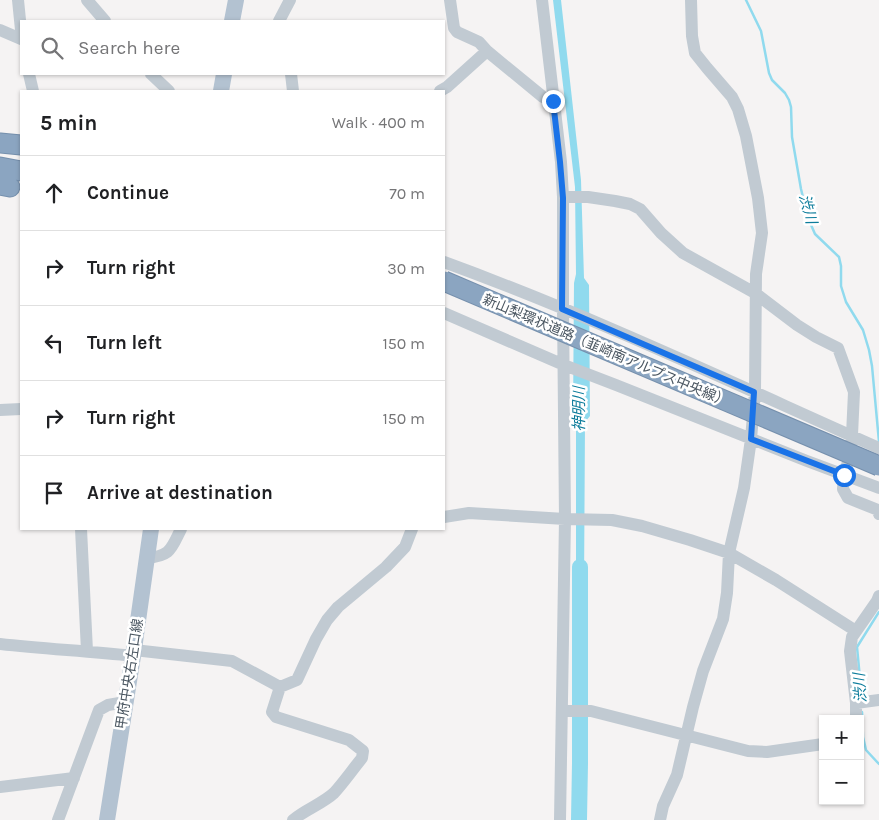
<!DOCTYPE html>
<html lang="en">
<head>
<meta charset="utf-8">
<style>
  body { margin:0; font-family:Karla,"Noto Sans JP",sans-serif; background:#f6f6f6; color:#202124 }
  .controls { position:absolute; right:15px; bottom:15px; display:grid; overflow:hidden; border-radius:0px; box-shadow:0 1px 4px #0004 }
  .controls button { width:45px; height:45px; display:grid; place-items:center; padding:0; border:0; border-bottom:1px solid #e0e0e0; background:#fff; color:#202124; font:25px sans-serif }
  .stop { position:absolute; width:15px; height:15px; margin:-11px; border:4px solid #1a73e8; border-radius:50%; background:#fff }
  .stop.end { background:#1a73e8; border-color:#fff; box-shadow:0 1px 5px #0008 }
  .list { margin:0; padding:0; list-style:none }
  h2 { display:flex; justify-content:space-between; align-items:center; height:65px; margin:0; padding:0 20px; font-size:21px }
  h2 small { font-size:16px; font-weight:400; color:#757577 }
  .list li { display:grid; grid-template-columns:32px 1fr auto; gap:15px; align-items:center; box-sizing:border-box; height:75px; padding:0 20px; border-top:1px solid #e0e0e0 }
  .list b { display:block; font-size:19px; white-space:nowrap }
  .list em { font-size:16px; font-style:normal; color:#757577 }
  .icon { flex:none; width:28px; height:28px; fill:none; stroke:currentColor; stroke-width:2; stroke-linecap:round; stroke-linejoin:round }
  .map { position:relative; flex:none; width:879px; height:820px; overflow:hidden }
  .search { position:absolute; background:#fff; box-shadow:0 1px 4px #0004; left:20px; top:20px; width:425px; height:55px; display:flex; align-items:center; gap:12px; box-sizing:border-box; padding:0 18px; border-radius:0px; color:#757577; font-size:19px }
  .panel { position:absolute; background:#fff; box-shadow:0 1px 4px #0004; left:20px; top:90px; width:425px; height:440px; border-radius:0px }
  .map>svg:first-child { display:block }
</style>
</head>
<body>
<div class="map">
<svg width="879" height="820" viewBox="0 0 879 820">
  <rect width="100%" height="100%" fill="#f5f3f3"/>
  <path fill="#90daee" d="M 553,0 L 561,0 L 581,180 L 584,278 L 589,285 L 590,416 L 585,422 L 584,590 L 576,590 L 576,424 L 573,416 L 574,283 L 576,274 L 575,187 Z"/>
  <g fill="none" stroke-linecap="round" stroke-linejoin="round">
    <path stroke="#90daee" stroke-width="2.5" d="M 746,0 L 761,31 L 769,73 L 772,80 L 785,93 L 789,100 L 791,107 L 792,137 L 801,189 L 808,218 L 815,234 L 839,257 L 841,266 L 841,286 L 846,302 L 863,330 L 869,350 L 872,366 L 879,442
      M 861,689 L 857,647 L 879,612
      M 862,712 L 863,737 L 866,750 L 879,764"/>
    <path stroke="#90daee" stroke-width="16" d="M 579,820 L 580,763 L 580,567"/>
    <defs>
      <path id="highway" d="M 0,143 L 21,145
        M 0,167 L 21,171
        M 0,185 L 10,187"/>
    </defs>
    <use href="#highway" stroke="#7690ad" stroke-width="21"/>
    <path stroke="#c1cad2" stroke-width="12" d="M 18,0 L 21,30
      M 87,0 L 105,21
      M 450,0 L 454,28 L 457,32 L 479,42 L 487,51 L 543,97 L 553,101
      M 542,0 L 561,162 L 563,197 L 563,309 L 565,519 L 560,820
      M 279,21 L 290,0
      M 0,30 L 21,39
      M 29,74 L 33,91
      M 151,74 L 169,91
      M 291,74 L 293,91
      M 440,91 L 447,87 L 487,51
      M 563,197 L 588,197 L 615,201 L 630,204 L 640,209 L 661,233 L 683,253 L 755,293 L 797,325 L 816,337 L 838,348 L 854,392 L 852,435 L 848,462 L 844,475 L 843,489 L 848,498 L 878,510 L 879,514
      M 444,262 C 592,316 735,384 879,448
      M 444,313 L 564,365 L 616,385 L 807,461 L 879,488
      M 0,410 L 21,409
      M 444,517 L 469,513 L 565,519 L 612,520 L 642,526 L 690,540 L 729,553 L 776,580 L 856,631
      M 81,529 L 87,651
      M 146,558 C 171,556 171,549 181,529
      M 0,644 C 44,649 88,651 133,656
      M 134,650 L 232,661 L 280,687 L 297,680 L 316,639 L 327,620 L 338,607 L 386,567 L 405,547 L 412,529
      M 280,687 L 272,712 L 276,717 L 349,740 L 363,751 L 362,758 C 353,769 344,782 334,793 C 322,804 306,809 293,820
      M 856,703 L 879,700
      M 562,711 L 591,711 L 748,751 L 767,752 L 823,744
      M 856,719 L 856,703 L 850,651 L 852,637 L 877,601 L 879,596
      M 0,787 L 74,778
      M 58,820 L 99,710 L 108,705 L 125,702
      M 660,820 L 663,806 L 677,775 L 693,707 L 703,671 L 723,619 L 727,593 L 729,553 L 744,488 L 751,439 L 755,392 L 756,274 L 762,233 L 758,198 L 746,136 L 738,109 L 732,97 L 707,68 L 695,53 L 692,36 L 691,0"/>
    <path stroke="#b3c2d1" stroke-width="16" d="M 232,21 L 236,0
      M 221,91 L 224,74
      M 107,820 L 133,656 L 151,529"/>
    <use href="#highway" stroke="#8ba5c1" stroke-width="19"/>
    <defs>
      <path id="highway-bridge" d="M 444,281 L 879,466"/>
    </defs>
    <use href="#highway-bridge" stroke="#7690ad" stroke-width="21" stroke-linecap="butt"/>
    <use href="#highway-bridge" stroke="#8ba5c1" stroke-width="19"/>
  </g>
  <g fill="none" stroke-linecap="round" stroke-linejoin="round">
    <path stroke="#1a73e8" stroke-width="6" d="M 553,101 L 560,162 L 563,198 L 562,309 L 754,392 L 751,439 L 844,475"/>
  </g>
  <g text-anchor="middle" stroke-width="5" stroke-linejoin="round" paint-order="stroke">
    <g font-size="14" fill="#4a5661" stroke="#fff">
      <text transform="translate(606 350) rotate(23)" y="5">新山梨環状道路（韮崎南アルプス中央線）</text>
      <text transform="translate(129 674) rotate(-81)" y="5">甲府中央右左口線</text>
    </g>
    <g font-size="15" font-style="italic" fill="#0c7c9b" stroke="#fff">
      <text transform="translate(808 209) rotate(75)" y="5">渋川</text>
      <text transform="translate(579 409) rotate(-90)" y="5">神明川</text>
      <text transform="translate(860 688) rotate(-94)" y="5">渋川</text>
    </g>
  </g>
</svg>
<div class="controls">
<button>+</button>
<button>−</button>
</div>
<div class="stop" style="left:844px;top:475px"></div>
<div class="stop end" style="left:553px;top:101px"></div>
<div class="search"><svg class="icon" aria-label="search" viewBox="0 0 24 24"><circle cx="10" cy="10" r="6"/><path d="M15 15l6 6"/></svg>Search here</div>
<section class="panel">
<h2>5 min<small>Walk · 400 m</small></h2>
<ul class="list">
<li><svg class="icon" aria-label="ahead" viewBox="0 0 24 24"><path d="M12 20V5M6 11l6-6 6 6"/></svg><div><b>Continue</b></div><em>70 m</em></li>
<li><svg class="icon" aria-label="right" viewBox="0 0 24 24"><path d="M7 20v-9h11M14 6l5 5-5 5"/></svg><div><b>Turn right</b></div><em>30 m</em></li>
<li><svg class="icon" aria-label="left" viewBox="0 0 24 24"><path d="M17 20v-9H6M10 6l-5 5 5 5"/></svg><div><b>Turn left</b></div><em>150 m</em></li>
<li><svg class="icon" aria-label="right" viewBox="0 0 24 24"><path d="M7 20v-9h11M14 6l5 5-5 5"/></svg><div><b>Turn right</b></div><em>150 m</em></li>
<li><svg class="icon" aria-label="arrive" viewBox="0 0 24 24"><path d="M6 21V4h12l-3 4 3 4H6"/></svg><div><b>Arrive at destination</b></div></li>
</ul>
</section>
</div>
</body>
</html>
